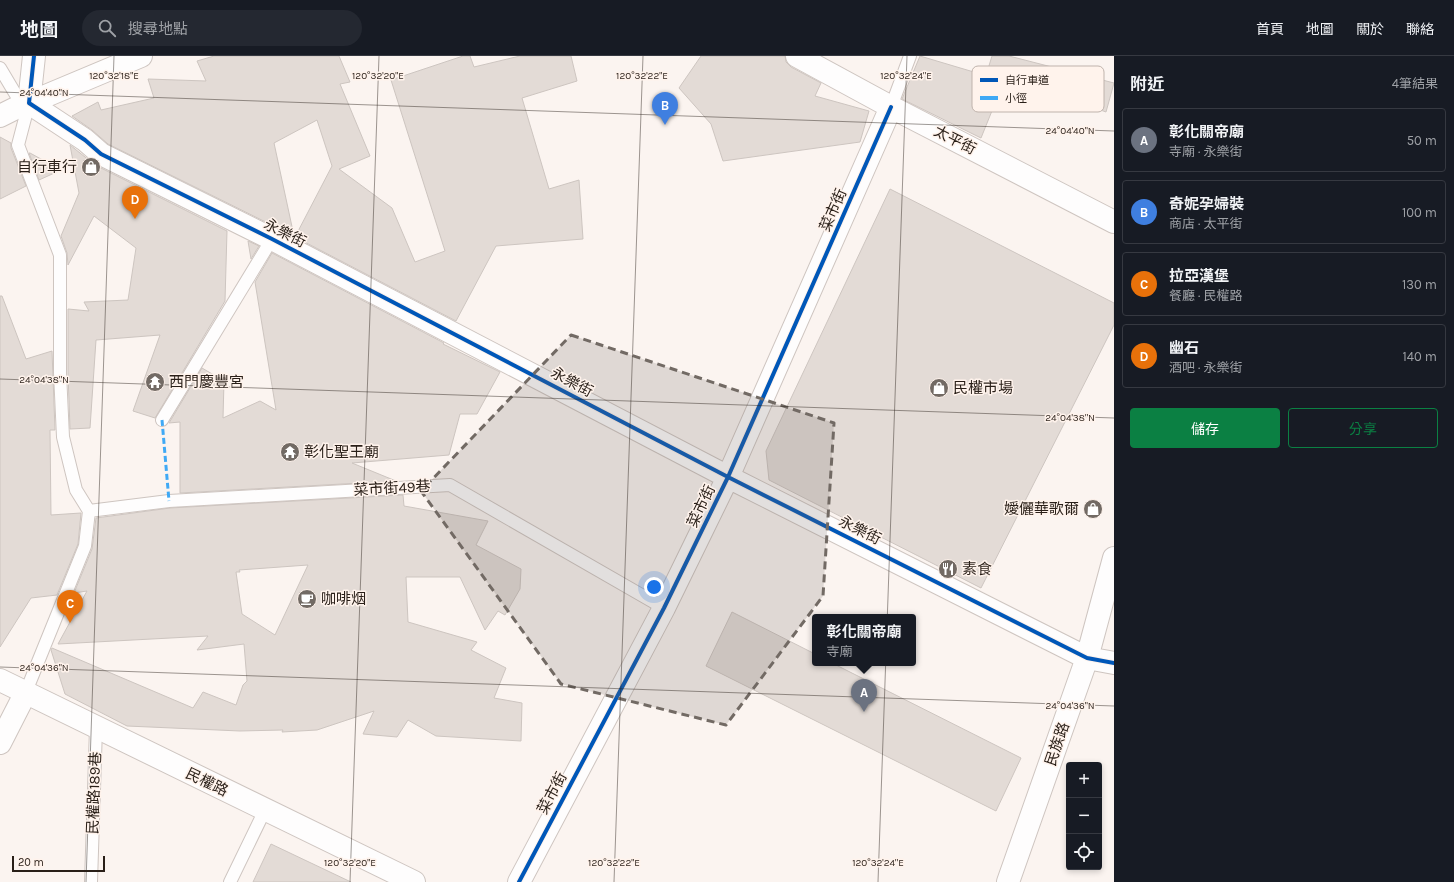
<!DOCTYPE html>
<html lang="zh-TW">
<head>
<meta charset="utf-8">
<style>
  body { margin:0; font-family:Karla,"Noto Sans TC",sans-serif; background:#242831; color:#f1f3f6 }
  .controls { position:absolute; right:12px; bottom:12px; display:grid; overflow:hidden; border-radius:4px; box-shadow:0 2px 6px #0003 }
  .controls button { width:36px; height:36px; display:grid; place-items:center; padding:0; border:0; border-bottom:1px solid #363941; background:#171b24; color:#f1f3f6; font:20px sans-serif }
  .scale { position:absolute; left:12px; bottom:10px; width:93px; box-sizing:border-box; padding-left:4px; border:2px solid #291f18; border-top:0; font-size:11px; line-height:14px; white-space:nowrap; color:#291f18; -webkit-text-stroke:3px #fff3ec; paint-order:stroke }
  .you { position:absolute; left:654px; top:531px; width:14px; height:14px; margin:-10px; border:3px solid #fff; border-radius:50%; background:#1a73e8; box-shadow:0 0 0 6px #1a73e833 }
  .badge { display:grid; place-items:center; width:26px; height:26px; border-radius:50%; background:#0b8043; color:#fff; font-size:13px; font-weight:700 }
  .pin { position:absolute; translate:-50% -33px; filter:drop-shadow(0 1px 2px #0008) }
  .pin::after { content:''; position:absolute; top:21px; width:14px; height:12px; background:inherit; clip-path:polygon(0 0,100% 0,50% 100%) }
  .popup { position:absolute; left:812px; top:558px; width:104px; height:52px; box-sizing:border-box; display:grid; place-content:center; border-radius:4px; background:#171b24; filter:drop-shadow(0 1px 3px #0005); font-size:13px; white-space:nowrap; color:#9ea1a6 }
  .popup b { font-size:15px; color:#f1f3f6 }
  .popup::after { content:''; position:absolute; left:50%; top:100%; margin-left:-8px; border:8px solid transparent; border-top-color:#171b24 }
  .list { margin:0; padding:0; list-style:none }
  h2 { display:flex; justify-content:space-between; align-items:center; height:52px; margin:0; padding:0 16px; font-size:17px }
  h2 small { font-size:13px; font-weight:400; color:#9ea1a6 }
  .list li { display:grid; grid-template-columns:26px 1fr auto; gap:12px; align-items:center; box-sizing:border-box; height:64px; margin:0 8px 8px; padding:0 8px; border:1px solid #363941; border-radius:4px }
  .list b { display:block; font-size:15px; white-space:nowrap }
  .list p { margin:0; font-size:13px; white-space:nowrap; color:#9ea1a6 }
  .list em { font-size:13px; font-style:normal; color:#9ea1a6 }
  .actions { display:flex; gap:8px; padding:12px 16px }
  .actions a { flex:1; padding:9px 0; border:1px solid #0b8043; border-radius:4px; text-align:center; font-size:14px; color:#0b8043 }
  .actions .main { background:#0b8043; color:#fff }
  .icon { flex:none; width:22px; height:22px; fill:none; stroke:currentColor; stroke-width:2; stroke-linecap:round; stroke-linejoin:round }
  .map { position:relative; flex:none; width:1114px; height:826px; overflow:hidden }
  header { display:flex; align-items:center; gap:24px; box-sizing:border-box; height:56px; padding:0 20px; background:#171b24; border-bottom:1px solid #363941 }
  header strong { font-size:19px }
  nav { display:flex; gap:22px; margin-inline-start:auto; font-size:14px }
  .search { width:280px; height:36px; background:#242831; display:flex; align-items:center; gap:10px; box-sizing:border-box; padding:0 14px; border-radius:22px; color:#9ea1a6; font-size:15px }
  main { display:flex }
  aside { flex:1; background:#171b24 }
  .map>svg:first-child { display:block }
</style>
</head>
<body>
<header>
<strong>地圖</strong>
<div class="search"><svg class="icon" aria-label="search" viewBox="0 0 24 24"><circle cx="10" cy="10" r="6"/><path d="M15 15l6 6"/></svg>搜尋地點</div>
<nav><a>首頁</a><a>地圖</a><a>關於</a><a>聯絡</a></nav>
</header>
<main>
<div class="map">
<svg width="1114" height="826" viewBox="0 0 1114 826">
  <rect width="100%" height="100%" fill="#fbf4f0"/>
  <path fill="#e3dbd6" stroke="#cdc5c0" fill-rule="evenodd" d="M 214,0 L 339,0 L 350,26 L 340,28 L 370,100 L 339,113 L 392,152 L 415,206 L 445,195 L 391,24 L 463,0 L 470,0 L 474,11 L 520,0 L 571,0 L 577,25 L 522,42 L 549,133 L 579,124 L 583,183 L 496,190 L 456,265 L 295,181 L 332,110 L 317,64 L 274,87 L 294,180 L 108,88 L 92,74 L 72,60 L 98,46 L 101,54 L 154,42 L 148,23 L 206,25 L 197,5 Z
    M 701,0 L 785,0 L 786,6 L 791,11 L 821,27 L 815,40 L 869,55 L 860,86 L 723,105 L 711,68 L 679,32 Z
    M 920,0 L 1004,25 L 981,82 L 902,43 Z
    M 992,0 L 1009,0 L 1114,27 L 1106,56 L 988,13 Z
    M 0,81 L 11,87 L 11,92 L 26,130 L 0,143 Z
    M 70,89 L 95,109 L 227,175 L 225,245 L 155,362 L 133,355 L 160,279 L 96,284 L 90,372 L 70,373 L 68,317 L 68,253 L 89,255 L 84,246 L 128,244 L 136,192 L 94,160 L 68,209 L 67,197 L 61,180 L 79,137 Z
    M 29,97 L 30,97 L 61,114 L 39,124 Z
    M 890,133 L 1114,247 L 1114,269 L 981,532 L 769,424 L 766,395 Z
    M 248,185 L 259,190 L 251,203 Z
    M 272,197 L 444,287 L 443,288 L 500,316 L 477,358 L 460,358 L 449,399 L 352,407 L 396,425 L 180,437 L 180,366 L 169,367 L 202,312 L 224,325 L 223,362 L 260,345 L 276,354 L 255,226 Z
    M 0,240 L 2,240 L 26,303 L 52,295 L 55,374 L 50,374 L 51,459 L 81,457 L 78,488 L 57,539 L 31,542 L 0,591 Z
    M 403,439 L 404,450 L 488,465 L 476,489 L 521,513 L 520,533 L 505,559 L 498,555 L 485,574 L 460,521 L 406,521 L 408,566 L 477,586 L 471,594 L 506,612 L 494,642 L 522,647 L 521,685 L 436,680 L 408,664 L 397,681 L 363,678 L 374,655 L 317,674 L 282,676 L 283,674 L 240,675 L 127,670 L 65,638 L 51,594 L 52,592 L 193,652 L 203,636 L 236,649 L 243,629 L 247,625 L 244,588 L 197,594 L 208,580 L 58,588 L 87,535 L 74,537 L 92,493 L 96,462 L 170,452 ZM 308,509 L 275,579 L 242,558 L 236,516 L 240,516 L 239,514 Z
    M 732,556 L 815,598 L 815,607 L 832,607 L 1021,702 L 996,755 L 706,610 Z
    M 271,788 L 351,826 L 253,826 Z"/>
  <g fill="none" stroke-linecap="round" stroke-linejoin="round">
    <defs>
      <path id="service" d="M 0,12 L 22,49
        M 891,51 L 910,0
        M 162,364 L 272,183
        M 89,455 L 169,445 L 450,429 L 664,552
        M 25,638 L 85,490 L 89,455 L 76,434 L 63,381 L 60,317 L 60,199 L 18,89 L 29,47
        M 91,826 L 96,672
        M 230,826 L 265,754"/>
      <path id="minor" d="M 34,0 L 29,47 L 85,84 L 101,98 L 272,183 L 728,421 L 1087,602 L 1114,607
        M 797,0 L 891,51 L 1114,166
        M 0,624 L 414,826
        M 0,687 L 25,638
        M 519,826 L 664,552 L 728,421 L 891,51
        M 1008,826 L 1087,602 L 1114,502"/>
      <path id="primary" d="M 0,60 L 22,49 L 29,47 L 141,0"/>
    </defs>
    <use href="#service" stroke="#cec5c0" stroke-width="14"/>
    <use href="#minor" stroke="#cec5c0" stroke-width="24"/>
    <use href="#primary" stroke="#cec5c0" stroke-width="24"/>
    <use href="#service" stroke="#fefdfd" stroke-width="12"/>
    <use href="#minor" stroke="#fefdfd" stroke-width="22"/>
    <use href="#primary" stroke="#fefdfd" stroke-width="22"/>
    <path stroke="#3fa9f5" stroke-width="3" stroke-dasharray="6 3" stroke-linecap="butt" d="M 162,364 L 169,445"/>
    <defs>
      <path id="cycleway" d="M 34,0 L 29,47 L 85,84 L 101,98 L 272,183 L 728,421 L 1087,602 L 1114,607
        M 519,826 L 664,552 L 728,421 L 891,51"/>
    </defs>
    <use href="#cycleway" stroke="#fff3ec" stroke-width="6"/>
    <use href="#cycleway" stroke="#0057b8" stroke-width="4"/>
  </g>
  <path fill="#726a64" fill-opacity="0.2" stroke="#726a64" stroke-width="3" stroke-dasharray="8 5" stroke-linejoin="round" d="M 571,279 L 834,367 L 823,540 L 726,669 L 561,628 L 421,435 Z"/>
  <path fill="none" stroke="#291f18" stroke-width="1" stroke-opacity="0.45" d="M 0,36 L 1114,75M 0,323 L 1114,362M 0,611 L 1114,650M 86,826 L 114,0M 350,826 L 379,0M 614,826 L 643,0M 878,826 L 907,0"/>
  <defs>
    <symbol id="shop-disc" viewBox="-11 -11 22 22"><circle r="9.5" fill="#726a64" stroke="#fff3ec"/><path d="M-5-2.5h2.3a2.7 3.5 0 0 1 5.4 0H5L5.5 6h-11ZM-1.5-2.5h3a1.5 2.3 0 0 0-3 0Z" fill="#fff"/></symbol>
    <symbol id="temple-disc" viewBox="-11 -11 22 22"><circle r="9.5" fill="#726a64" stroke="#fff3ec"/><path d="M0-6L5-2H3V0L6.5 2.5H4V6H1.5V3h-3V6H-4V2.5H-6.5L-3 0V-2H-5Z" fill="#fff"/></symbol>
    <symbol id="restaurant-disc" viewBox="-11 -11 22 22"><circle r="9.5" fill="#726a64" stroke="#fff3ec"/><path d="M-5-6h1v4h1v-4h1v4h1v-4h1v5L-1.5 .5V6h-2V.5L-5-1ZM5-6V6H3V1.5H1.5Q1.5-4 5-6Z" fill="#fff"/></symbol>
    <symbol id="cafe-disc" viewBox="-11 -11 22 22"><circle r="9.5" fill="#726a64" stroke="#fff3ec"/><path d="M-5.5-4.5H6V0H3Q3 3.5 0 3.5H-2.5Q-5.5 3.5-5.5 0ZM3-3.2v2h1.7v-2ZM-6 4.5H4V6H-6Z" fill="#fff"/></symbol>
  </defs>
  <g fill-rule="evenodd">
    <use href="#shop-disc" x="80" y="100" width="22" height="22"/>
    <use href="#temple-disc" x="144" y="315" width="22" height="22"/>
    <use href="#shop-disc" x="928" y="321" width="22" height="22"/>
    <use href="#temple-disc" x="279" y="385" width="22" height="22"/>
    <use href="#shop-disc" x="1082" y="442" width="22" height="22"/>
    <use href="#restaurant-disc" x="937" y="502" width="22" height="22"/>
    <use href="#cafe-disc" x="296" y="532" width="22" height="22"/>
  </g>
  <g text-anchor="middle" stroke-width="3" stroke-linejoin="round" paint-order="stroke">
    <g font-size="15" fill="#291f18" stroke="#fff3ec">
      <text transform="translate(955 84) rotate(27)" y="5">太平街</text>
      <text transform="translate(833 154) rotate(-66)" y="5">菜市街</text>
      <text transform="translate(285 177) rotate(27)" y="5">永樂街</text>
      <text transform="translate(572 326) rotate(28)" y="5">永樂街</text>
      <text transform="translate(392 432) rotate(-3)" y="5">菜市街49巷</text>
      <text transform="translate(701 450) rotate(-64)" y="5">菜市街</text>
      <text transform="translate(860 474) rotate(27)" y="5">永樂街</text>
      <text transform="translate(1057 688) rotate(-71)" y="5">民族路</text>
      <text transform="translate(207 726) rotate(26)" y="5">民權路</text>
      <text transform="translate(94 737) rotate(-88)" y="5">民權路189巷</text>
      <text transform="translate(552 737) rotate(-62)" y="5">菜市街</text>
    </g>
    <g font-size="15" fill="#291f18" stroke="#fff3ec" text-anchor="start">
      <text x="77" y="116" text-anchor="end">自行車行</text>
      <text x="169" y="331">西門慶豐宮</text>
      <text x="953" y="337">民權市場</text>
      <text x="304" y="401">彰化聖王廟</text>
      <text x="1079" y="458" text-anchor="end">嬡儷華歌爾</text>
      <text x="962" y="518">素食</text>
      <text x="321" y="548">咖啡烟</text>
    </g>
  </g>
  <rect x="972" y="10" width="132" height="46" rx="6" fill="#fff3ec" stroke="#bfb3ac" stroke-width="1"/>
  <rect x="980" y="22" width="18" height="4" fill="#0057b8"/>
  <rect x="980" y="40" width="18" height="4" fill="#3fa9f5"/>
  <g font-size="11" fill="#291f18">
    <text x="1005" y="28">自行車道</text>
    <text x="1005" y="46">小徑</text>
  </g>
  <g font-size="10" text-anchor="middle" fill="#291f18" stroke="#fff3ec" stroke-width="3" stroke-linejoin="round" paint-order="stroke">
    <text x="114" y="23">120°32'18"E</text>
    <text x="378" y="23">120°32'20"E</text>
    <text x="642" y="23">120°32'22"E</text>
    <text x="906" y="23">120°32'24"E</text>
    <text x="44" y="40">24°04'40"N</text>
    <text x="1070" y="78">24°04'40"N</text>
    <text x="44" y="327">24°04'38"N</text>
    <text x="1070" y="365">24°04'38"N</text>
    <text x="44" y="615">24°04'36"N</text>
    <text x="1070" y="653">24°04'36"N</text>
    <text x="350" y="810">120°32'20"E</text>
    <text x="614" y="810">120°32'22"E</text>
    <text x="878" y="810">120°32'24"E</text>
  </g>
</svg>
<div class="controls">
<button>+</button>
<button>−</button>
<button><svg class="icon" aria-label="locate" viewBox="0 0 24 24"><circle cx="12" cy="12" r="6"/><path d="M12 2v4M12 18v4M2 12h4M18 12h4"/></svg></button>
</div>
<div class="scale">20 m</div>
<div class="you"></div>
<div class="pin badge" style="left:864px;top:656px;background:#6b7280">A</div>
<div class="popup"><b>彰化關帝廟</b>寺廟</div>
<div class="pin badge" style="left:665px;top:69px;background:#3f7fe0">B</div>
<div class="pin badge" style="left:70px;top:567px;background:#e8710a">C</div>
<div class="pin badge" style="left:135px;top:163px;background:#e8710a">D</div>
</div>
<aside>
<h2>附近<small>4筆結果</small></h2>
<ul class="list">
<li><span class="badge" style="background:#6b7280">A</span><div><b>彰化關帝廟</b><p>寺廟 · 永樂街</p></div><em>50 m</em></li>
<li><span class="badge" style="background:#3f7fe0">B</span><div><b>奇妮孕婦裝</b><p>商店 · 太平街</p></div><em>100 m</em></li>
<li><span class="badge" style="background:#e8710a">C</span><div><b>拉亞漢堡</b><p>餐廳 · 民權路</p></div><em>130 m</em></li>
<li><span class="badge" style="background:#e8710a">D</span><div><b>幽石</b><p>酒吧 · 永樂街</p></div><em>140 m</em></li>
</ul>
<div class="actions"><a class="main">儲存</a><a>分享</a></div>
</aside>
</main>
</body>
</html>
